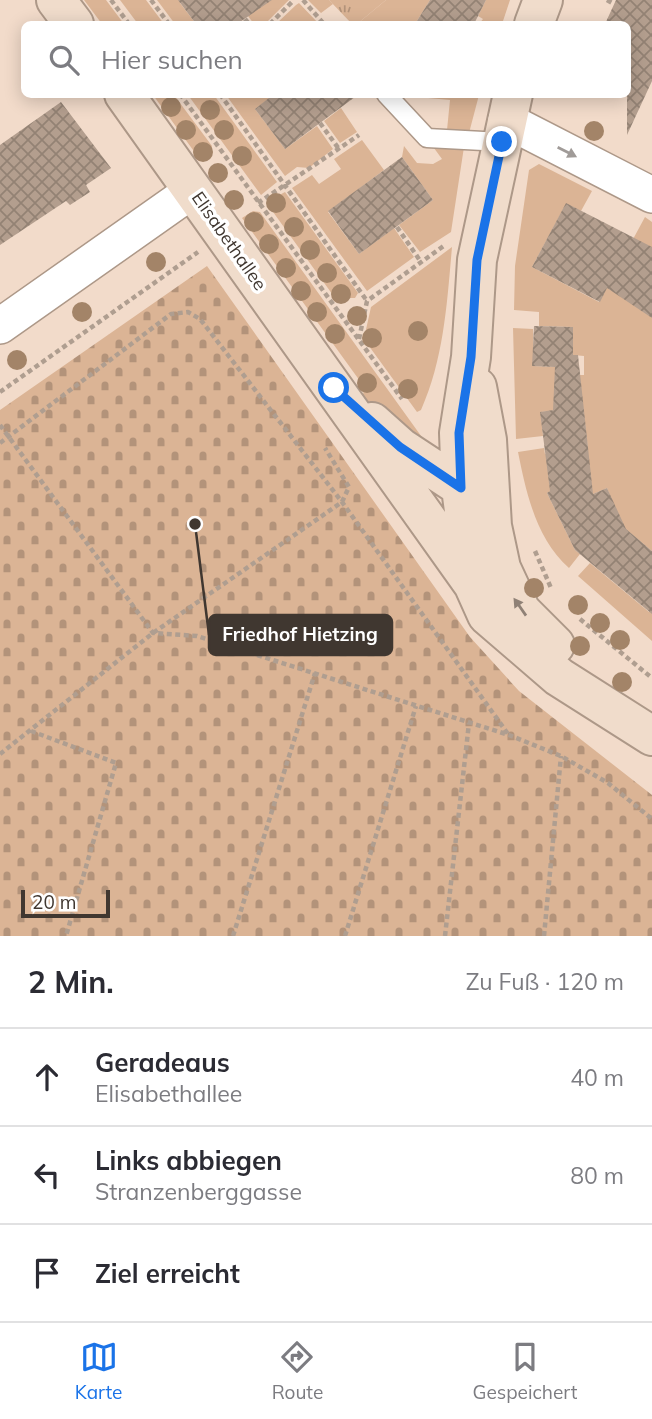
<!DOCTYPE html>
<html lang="de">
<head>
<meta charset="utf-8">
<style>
  body { margin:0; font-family:Mulish,sans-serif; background:#f2f2f3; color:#2b2b33 }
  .scale { position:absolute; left:21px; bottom:18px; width:89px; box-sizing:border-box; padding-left:7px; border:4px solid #403730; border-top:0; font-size:19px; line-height:24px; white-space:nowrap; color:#403730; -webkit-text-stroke:5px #fff; paint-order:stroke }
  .stop { position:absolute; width:21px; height:21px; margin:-16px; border:5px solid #1a73e8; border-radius:50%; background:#fff }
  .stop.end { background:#1a73e8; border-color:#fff; box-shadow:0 2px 7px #0008 }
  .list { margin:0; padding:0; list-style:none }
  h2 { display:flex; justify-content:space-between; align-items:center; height:91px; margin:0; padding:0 28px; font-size:30px }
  h2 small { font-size:23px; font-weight:400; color:#7c7c81 }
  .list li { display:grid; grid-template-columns:46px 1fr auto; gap:21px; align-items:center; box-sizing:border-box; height:98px; padding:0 28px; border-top:2px solid #e1e1e2 }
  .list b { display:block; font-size:26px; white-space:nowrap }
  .list p { margin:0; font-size:23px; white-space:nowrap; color:#7c7c81 }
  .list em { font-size:23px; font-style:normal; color:#7c7c81 }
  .icon { flex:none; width:38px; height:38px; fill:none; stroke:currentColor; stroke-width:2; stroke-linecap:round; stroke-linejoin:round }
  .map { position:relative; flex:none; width:652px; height:936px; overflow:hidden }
  .search { position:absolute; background:#fff; box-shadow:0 4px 18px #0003; left:21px; right:21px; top:21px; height:77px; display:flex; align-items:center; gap:18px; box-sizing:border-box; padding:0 24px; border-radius:10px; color:#7c7c81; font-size:26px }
  .sheet { height:385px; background:#fff }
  nav { display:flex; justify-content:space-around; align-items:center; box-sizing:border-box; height:98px; border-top:2px solid #e1e1e2; background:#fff; font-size:19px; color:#7c7c81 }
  nav a { display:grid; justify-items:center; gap:4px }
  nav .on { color:#1a73e8 }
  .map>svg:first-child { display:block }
</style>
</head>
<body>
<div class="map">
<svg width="652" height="936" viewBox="0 0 652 936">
  <defs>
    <pattern id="cemetery-stones" width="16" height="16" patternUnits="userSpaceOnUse" patternTransform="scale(1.75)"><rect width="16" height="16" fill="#dbb495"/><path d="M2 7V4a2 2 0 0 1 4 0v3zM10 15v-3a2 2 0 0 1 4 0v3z" fill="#b3937a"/></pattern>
    <pattern id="park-tufts" width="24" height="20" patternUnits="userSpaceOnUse" patternTransform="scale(1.75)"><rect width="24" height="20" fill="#dbb495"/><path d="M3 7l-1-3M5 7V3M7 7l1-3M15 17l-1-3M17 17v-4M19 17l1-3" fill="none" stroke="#b3937a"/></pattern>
    <pattern id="building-cross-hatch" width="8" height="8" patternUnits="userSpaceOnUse" patternTransform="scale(1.75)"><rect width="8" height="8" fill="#b39e8e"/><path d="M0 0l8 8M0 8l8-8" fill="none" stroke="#938274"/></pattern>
  </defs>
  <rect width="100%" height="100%" fill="#f2dbca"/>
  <path fill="#dbb495" d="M 84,0 L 106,0 L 124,24 L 102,24 Z
    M 120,0 L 146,0 L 164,24 L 138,24 Z
    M 157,0 L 184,0 L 180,3 L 196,24 L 175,24 Z
    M 270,0 L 289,0 L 265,24 L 254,24 L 248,16 Z
    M 308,0 L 329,0 L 333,4 L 321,13 Z
    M 386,0 L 430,0 L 415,24 L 357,24 Z
    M 486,0 L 510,0 L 502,24 L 479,24 L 483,19 L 478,16 Z
    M 299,3 L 319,24 L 276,24 L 296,5 Z
    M 153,95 L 174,95 L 212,146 L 210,155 L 201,161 Z
    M 188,95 L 214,95 L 277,182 L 261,195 Z
    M 226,95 L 274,95 L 255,109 L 285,149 L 317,126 L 333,149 L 309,168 L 297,167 L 285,176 Z
    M 429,95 L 479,95 L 469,133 L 447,130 L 450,100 L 428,98 Z
    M 341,108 L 357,132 L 340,143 L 324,121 Z
    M 362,140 L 384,170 L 328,212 L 359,254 L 394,228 L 414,257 L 367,291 L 292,188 L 312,175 L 319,184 L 341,169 L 334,159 Z
    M 431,144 L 464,147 L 451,232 L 420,252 L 399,225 L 433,200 L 402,157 L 404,146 L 417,163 L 433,164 L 442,159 Z
    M 539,164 L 592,191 L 581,211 L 566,204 L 532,267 L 599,302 L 645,217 L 652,222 L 652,551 L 622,526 L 607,488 L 591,495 L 554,489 L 547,493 L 575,550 L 580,554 L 569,568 C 536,539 526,492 518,452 L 544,448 L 545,454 L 588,449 L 583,407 L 541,412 L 543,436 L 516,439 L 513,328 L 533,329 L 533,366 L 555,367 L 555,375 L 584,375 L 584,356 L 573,355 L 573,327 L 539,326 L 539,312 L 514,310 L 515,266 L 529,170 Z
    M 285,192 L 358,293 L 355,298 L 335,298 L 268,205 L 270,200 Z
    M 253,211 L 260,212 L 429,447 L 407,445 L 362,397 L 365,388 L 242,218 Z
    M 452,247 C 447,303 444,358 421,410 L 417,412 L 366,342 L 365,334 L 371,307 Z
    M 590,563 L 649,612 L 652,609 L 652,641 L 578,576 Z"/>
  <path fill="url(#cemetery-stones)" d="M 207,266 L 470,637 L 519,691 L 652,795 L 652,936 L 0,936 L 0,410 Z"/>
  <path fill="url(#park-tufts)" d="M 329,0 L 386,0 L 357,24 L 352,24 Z"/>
  <path fill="url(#building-cross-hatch)" d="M 178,0 L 272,0 L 237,24 L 196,24 Z
    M 430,0 L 486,0 L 474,24 L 415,24 Z
    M 616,0 L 652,0 L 652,81 L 627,135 L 627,24 L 605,24 Z
    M 274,94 L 359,94 L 285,149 L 255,109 Z
    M 61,102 L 111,168 L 86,185 L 90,192 L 70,205 L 66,201 L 0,245 L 0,145 Z
    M 402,157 L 433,200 L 359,254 L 328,211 Z
    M 566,203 L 652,247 L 652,318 L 607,288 L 600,302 L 532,267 Z
    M 534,326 L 573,327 L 573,355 L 578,355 L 593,494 L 607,488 L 626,529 L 652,551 L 652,614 L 575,550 L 547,493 L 550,491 L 540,412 L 553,410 L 555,367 L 532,366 Z"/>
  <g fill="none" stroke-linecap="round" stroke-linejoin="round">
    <defs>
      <path id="lane" d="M 386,94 L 427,138 L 502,142"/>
      <path id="street" d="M 506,120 L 652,195
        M 0,326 L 193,190"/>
      <path id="secondary" d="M 56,0 L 74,24
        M 534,24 L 543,0
        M 124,94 L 473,584
        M 513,94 L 477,260 L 471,357 L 459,433 L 461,488 L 474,586 L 487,615 L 559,677 L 652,736
        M 477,387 L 487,440 L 492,526 L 501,568 L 521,611 L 555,645
        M 372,422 L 400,447 L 476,497"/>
    </defs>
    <use href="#lane" stroke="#ad9888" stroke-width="21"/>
    <use href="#street" stroke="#ad9888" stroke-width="38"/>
    <use href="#secondary" stroke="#ad9888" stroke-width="42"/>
    <path stroke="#af9e90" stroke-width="4.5" stroke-dasharray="5 3.5" stroke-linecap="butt" d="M 111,0 L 129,24
      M 151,0 L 169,24
      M 303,0 L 324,24
      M 607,0 L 614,4
      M 245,19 L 249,24
      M 270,24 L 294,0
      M 180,94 L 402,399
      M 220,94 L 367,301
      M 320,123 L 339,149
      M 258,203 L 359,135
      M 397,227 L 421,262
      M 359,339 L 367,301 L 445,245
      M 0,392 L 198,252
      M 0,425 L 153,633 L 197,636 L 509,735 L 561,756 L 608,783 L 652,819
      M 0,443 L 171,314 L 188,312 L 200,319 L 342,502 L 508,734
      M 535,551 L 551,588
      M 580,619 L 652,678
      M 31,731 L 116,763 L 66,936
      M 0,754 L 153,633 L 342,502 L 349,487 L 325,448
      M 233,936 L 315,673
      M 345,936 L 416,706
      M 445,936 L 469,723
      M 544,936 L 561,756"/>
    <use href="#lane" stroke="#fff" stroke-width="18"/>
    <use href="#street" stroke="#fff" stroke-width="35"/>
    <use href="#secondary" stroke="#f0dccb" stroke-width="38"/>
  </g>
  <g fill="#a38468">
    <circle cx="171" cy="107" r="10"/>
    <circle cx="210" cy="110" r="10"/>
    <circle cx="186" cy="130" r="10"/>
    <circle cx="224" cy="130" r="10"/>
    <circle cx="594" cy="131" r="10"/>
    <circle cx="203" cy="152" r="10"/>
    <circle cx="242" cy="156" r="10"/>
    <circle cx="218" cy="173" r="10"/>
    <circle cx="234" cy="200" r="10"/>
    <circle cx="276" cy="203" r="10"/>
    <circle cx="254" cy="222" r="10"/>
    <circle cx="294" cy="227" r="10"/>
    <circle cx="269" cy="244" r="10"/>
    <circle cx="310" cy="250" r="10"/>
    <circle cx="156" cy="262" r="10"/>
    <circle cx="286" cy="268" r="10"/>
    <circle cx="327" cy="273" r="10"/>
    <circle cx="301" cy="291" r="10"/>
    <circle cx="341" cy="294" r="10"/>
    <circle cx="82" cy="312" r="10"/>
    <circle cx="317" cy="312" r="10"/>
    <circle cx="357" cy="316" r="10"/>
    <circle cx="418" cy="331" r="10"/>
    <circle cx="335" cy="334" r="10"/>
    <circle cx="372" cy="338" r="10"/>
    <circle cx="17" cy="360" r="10"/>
    <circle cx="367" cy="383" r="10"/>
    <circle cx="408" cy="389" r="10"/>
    <circle cx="534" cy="588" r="10"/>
    <circle cx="578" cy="605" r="10"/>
    <circle cx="600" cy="623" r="10"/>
    <circle cx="620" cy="640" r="10"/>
    <circle cx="580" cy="646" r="10"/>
    <circle cx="622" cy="682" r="10"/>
  </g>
  <defs><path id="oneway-solid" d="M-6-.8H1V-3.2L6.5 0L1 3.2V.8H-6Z" transform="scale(1.75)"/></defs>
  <use fill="#a09b98" href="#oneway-solid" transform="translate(567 152) rotate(27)"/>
  <use fill="#8f8176" href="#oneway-solid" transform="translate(520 607) rotate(-125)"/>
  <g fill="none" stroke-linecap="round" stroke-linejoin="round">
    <path stroke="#1a73e8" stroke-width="9" d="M 334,388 L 400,447 L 461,488 L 459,433 L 471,357 L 477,260 L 502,142"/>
  </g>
  <g text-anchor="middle" stroke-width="7" stroke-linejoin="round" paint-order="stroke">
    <g font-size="18" fill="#403730" stroke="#fff">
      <text transform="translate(229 241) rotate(55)" y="6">Elisabethallee</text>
    </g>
  </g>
  <path fill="none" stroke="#403730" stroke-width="2.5" d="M195 524L209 635"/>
  <circle fill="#403730" stroke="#fff" stroke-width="2.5" cx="195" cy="524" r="7"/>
  <rect fill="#403730" stroke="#403730" stroke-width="2.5" x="209" y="615" width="183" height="40" rx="7"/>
  <g font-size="19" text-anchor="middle" font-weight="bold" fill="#fff">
    <text x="300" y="641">Friedhof Hietzing</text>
  </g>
</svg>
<div class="scale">20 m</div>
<div class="stop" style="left:334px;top:388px"></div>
<div class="stop end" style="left:502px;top:142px"></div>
<div class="search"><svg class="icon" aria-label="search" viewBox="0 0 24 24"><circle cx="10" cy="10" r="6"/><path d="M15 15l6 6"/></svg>Hier suchen</div>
</div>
<section class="sheet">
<h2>2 Min.<small>Zu Fuß · 120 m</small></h2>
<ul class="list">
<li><svg class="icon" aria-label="ahead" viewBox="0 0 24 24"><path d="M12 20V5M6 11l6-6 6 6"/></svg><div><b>Geradeaus</b><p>Elisabethallee</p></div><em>40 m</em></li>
<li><svg class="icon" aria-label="left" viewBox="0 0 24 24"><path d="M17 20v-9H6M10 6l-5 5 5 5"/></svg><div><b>Links abbiegen</b><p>Stranzenberggasse</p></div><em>80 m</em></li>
<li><svg class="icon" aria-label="arrive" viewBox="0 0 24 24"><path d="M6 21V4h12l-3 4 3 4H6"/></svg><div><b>Ziel erreicht</b></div></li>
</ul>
</section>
<nav>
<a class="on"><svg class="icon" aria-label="map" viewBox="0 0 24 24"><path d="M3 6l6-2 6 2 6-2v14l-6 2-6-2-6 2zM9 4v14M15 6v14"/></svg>Karte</a>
<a><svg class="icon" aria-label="directions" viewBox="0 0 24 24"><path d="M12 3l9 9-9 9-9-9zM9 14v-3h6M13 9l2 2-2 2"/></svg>Route</a>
<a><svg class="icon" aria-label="saved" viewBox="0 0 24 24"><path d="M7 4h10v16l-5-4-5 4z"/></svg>Gespeichert</a>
</nav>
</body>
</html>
